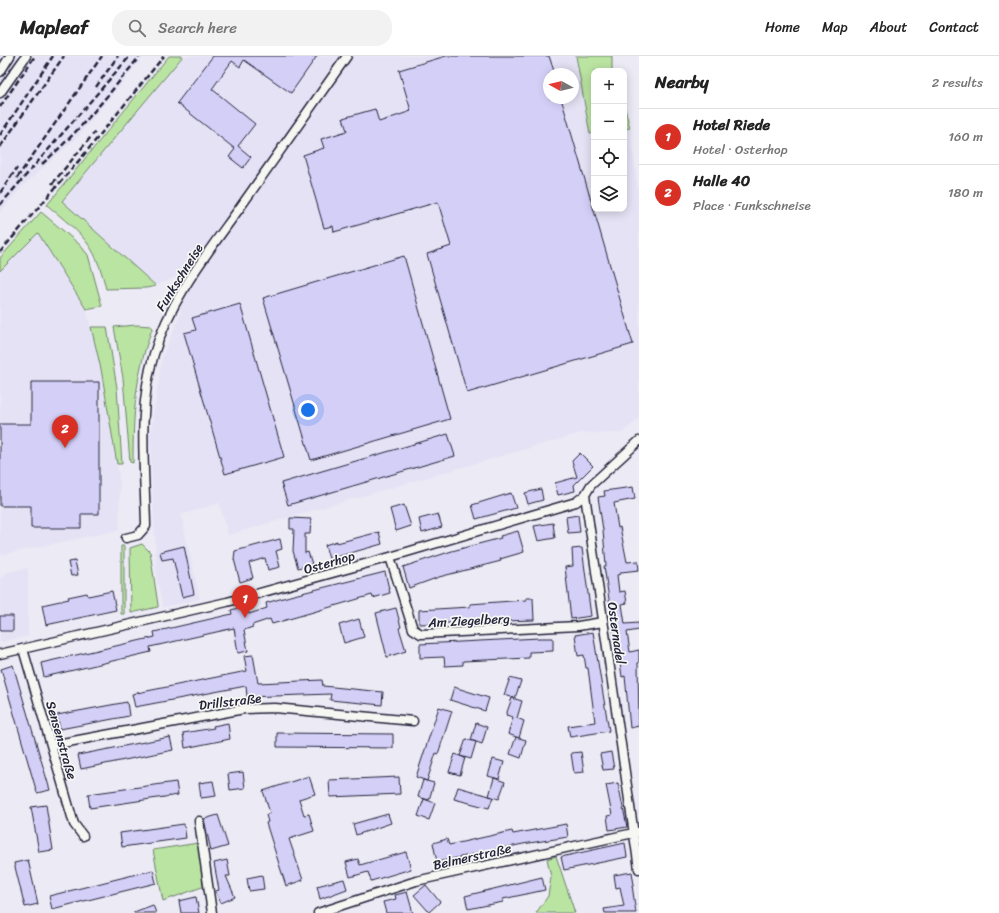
<!DOCTYPE html>
<html lang="en">
<head>
<meta charset="utf-8">
<style>
  body { margin:0; font-family:Sriracha,sans-serif; background:#f2f2f2; color:#222 }
  .controls { position:absolute; right:12px; top:12px; display:grid; overflow:hidden; border-radius:8px; box-shadow:0 2px 10px #0003 }
  .controls button { width:36px; height:36px; display:grid; place-items:center; padding:0; border:0; border-bottom:1px solid #e0e0e0; background:#fff; color:#222; font:20px sans-serif }
  .compass { position:absolute; left:543px; top:12px; width:36px; height:36px; border-radius:50%; background:#fff; box-shadow:0 2px 10px #0003; rotate:278deg }
  .you { position:absolute; left:308px; top:354px; width:14px; height:14px; margin:-10px; border:3px solid #fff; border-radius:50%; background:#1a73e8; box-shadow:0 0 0 6px #1a73e833 }
  .badge { display:grid; place-items:center; width:26px; height:26px; border-radius:50%; background:#d93025; color:#fff; font-size:13px; font-weight:700 }
  .pin { position:absolute; translate:-50% -33px; filter:drop-shadow(0 1px 2px #0008) }
  .pin::after { content:''; position:absolute; top:21px; width:14px; height:12px; background:inherit; clip-path:polygon(0 0,100% 0,50% 100%) }
  .list { margin:0; padding:0; list-style:none }
  h2 { display:flex; justify-content:space-between; align-items:center; height:52px; margin:0; padding:0 16px; font-size:17px }
  h2 small { font-size:13px; font-weight:400; color:#767676 }
  .list li { display:grid; grid-template-columns:26px 1fr auto; gap:12px; align-items:center; box-sizing:border-box; height:56px; padding:0 16px; border-top:1px solid #e0e0e0 }
  .list b { display:block; font-size:15px; white-space:nowrap }
  .list p { margin:0; font-size:13px; white-space:nowrap; color:#767676 }
  .list em { font-size:13px; font-style:normal; color:#767676 }
  .icon { flex:none; width:22px; height:22px; fill:none; stroke:currentColor; stroke-width:2; stroke-linecap:round; stroke-linejoin:round }
  .map { position:relative; flex:none; width:639px; height:857px; overflow:hidden }
  header { display:flex; align-items:center; gap:24px; box-sizing:border-box; height:56px; padding:0 20px; background:#fff; border-bottom:1px solid #e0e0e0 }
  header strong { font-size:19px }
  nav { display:flex; gap:22px; margin-inline-start:auto; font-size:14px }
  .search { width:280px; height:36px; background:#f2f2f2; display:flex; align-items:center; gap:10px; box-sizing:border-box; padding:0 14px; border-radius:16px; color:#767676; font-size:15px }
  main { display:flex }
  aside { flex:1; background:#fff }
  .map>svg:first-child { display:block }
</style>
</head>
<body>
<header>
<strong>Mapleaf</strong>
<div class="search"><svg class="icon" aria-label="search" viewBox="0 0 24 24"><circle cx="10" cy="10" r="6"/><path d="M15 15l6 6"/></svg>Search here</div>
<nav><a>Home</a><a>Map</a><a>About</a><a>Contact</a></nav>
</header>
<main>
<div class="map">
<svg width="639" height="857" viewBox="0 0 639 857">
  <rect width="100%" height="100%" fill="#eceaf4"/>
  <filter id="ink" filterUnits="userSpaceOnUse"><feTurbulence type="fractalNoise" baseFrequency=".025" numOctaves="2"/><feDisplacementMap in="SourceGraphic" scale="8" xChannelSelector="R" yChannelSelector="G"/><feConvolveMatrix kernelMatrix="1 2 1 2 8 2 1 2 1" color-interpolation-filters="sRGB"/></filter>
  <g filter="url(#ink)">
    <path fill="#e5e2f5" fill-rule="evenodd" d="M 0,0 L 144,0 L 78,80 L 23,130 L 0,156 Z
      M 183,0 L 576,0 L 590,78 L 594,77 L 594,153 L 624,153 L 624,73 L 630,72 L 639,143 L 639,362 L 622,377 L 581,377 L 228,479 L 219,447 L 181,459 L 200,543 L 163,551 L 157,525 L 150,382 L 162,302 L 181,257 L 180,219 L 156,230 L 62,145 ZM 549,18 L 573,18 L 573,42 L 549,42 Z
      M 38,177 L 86,253 L 101,313 L 112,372 L 120,428 L 119,474 L 0,499 L 0,215 Z
      M 28,512 L 28,580 L 0,586 L 0,523 L 7,516 Z"/>
    <path fill="#bae4a1" stroke="#6e836e" d="M 169,0 L 183,0 L 62,145 L 156,230 L 146,232 L 106,233 C 95,186 82,179 47,149 Z
      M 576,0 L 612,0 L 612,15 L 594,15 L 594,77 L 590,78 Z
      M 624,49 L 630,72 L 624,73 Z
      M 41,156 L 80,189 L 88,199 L 102,250 L 86,253 L 38,177 L 0,215 L 0,202 Z
      M 136,269 L 151,270 L 152,273 C 135,319 133,359 133,407 L 130,406 L 123,322 L 114,271 Z
      M 91,271 L 107,271 L 117,332 L 122,408 L 117,408 L 101,313 Z
      M 142,488 L 150,496 L 158,549 L 158,551 L 131,557 L 130,492 Z
      M 121,490 L 124,490 L 124,558 L 121,558 Z
      M 198,787 L 205,830 L 163,845 L 153,794 Z
      M 556,800 L 575,857 L 536,857 L 548,840 L 551,821 L 547,803 Z"/>
    <path fill="#d4cff7" stroke="#22223b" d="M 213,0 L 317,0 L 291,37 L 244,4 L 240,11 L 232,5 L 212,33 L 255,68 L 238,90 L 251,101 L 243,112 L 229,101 L 235,93 L 177,47 Z
      M 446,0 L 549,0 L 555,18 L 549,18 L 549,42 L 561,42 L 633,288 L 467,337 L 427,198 L 451,190 L 438,146 L 334,176 L 333,170 L 324,172 L 303,99 L 324,92 L 321,83 L 347,75 L 343,62 L 375,53 L 379,66 L 411,55 L 399,14 Z
      M 404,200 L 450,363 L 311,404 L 263,242 Z
      M 240,248 L 284,401 L 225,418 L 184,277 L 196,274 L 192,262 Z
      M 31,326 L 99,326 L 99,458 L 81,458 L 81,472 L 31,472 L 31,450 L 0,450 L 0,368 L 31,368 Z
      M 448,378 L 455,400 L 288,449 L 281,427 Z
      M 580,397 L 593,410 L 574,429 L 575,435 L 558,439 L 555,427 L 577,421 L 572,405 Z
      M 633,431 L 635,443 L 614,447 L 618,472 L 620,471 L 627,506 L 638,505 L 639,514 L 621,516 L 621,518 L 617,519 L 619,536 L 625,535 L 627,547 L 622,548 L 625,568 L 639,567 L 639,574 L 627,576 L 630,596 L 639,594 L 639,607 L 638,607 L 639,670 L 630,672 L 625,620 L 622,621 L 618,590 L 616,590 L 604,510 L 606,510 L 603,474 L 598,441 L 605,440 L 604,435 Z
      M 541,433 L 543,444 L 528,448 L 525,437 Z
      M 511,437 L 516,452 L 476,463 L 472,449 Z
      M 404,449 L 411,470 L 396,475 L 390,453 Z
      M 438,458 L 442,471 L 422,477 L 419,463 Z
      M 578,459 L 580,476 L 568,477 L 566,461 Z
      M 290,462 L 311,463 L 310,478 L 305,478 L 305,497 L 308,496 L 312,508 L 298,512 L 293,495 L 294,473 L 290,473 Z
      M 553,467 L 555,482 L 538,485 L 534,470 Z
      M 518,475 L 524,496 L 500,503 L 501,505 L 439,521 L 409,532 L 403,511 L 452,495 L 501,482 L 500,480 Z
      M 379,476 L 382,488 L 329,503 L 325,489 L 337,485 L 337,487 Z
      M 280,483 L 282,493 L 276,495 L 280,511 L 268,514 L 265,502 L 249,507 L 253,522 L 240,526 L 234,503 L 235,495 Z
      M 184,490 L 194,538 L 182,541 L 173,502 L 162,504 L 160,496 Z
      M 582,492 L 591,560 L 571,563 L 565,511 L 573,510 L 572,493 Z
      M 75,505 L 78,519 L 71,520 L 68,506 Z
      M 385,516 L 390,537 L 373,542 L 372,539 L 272,568 L 270,563 L 252,569 L 253,571 L 244,574 L 248,595 L 238,597 L 234,572 L 150,591 L 151,596 L 44,621 L 41,607 L 155,581 L 154,576 L 232,558 L 231,554 L 247,550 L 249,558 L 267,552 L 266,547 L 290,540 Z
      M 112,535 L 116,554 L 46,569 L 42,549 L 69,543 L 68,541 L 87,537 L 88,540 Z
      M 526,542 L 533,542 L 534,564 L 419,568 L 419,554 L 470,551 L 470,548 L 526,544 Z
      M 396,552 L 401,571 L 399,572 L 406,595 L 387,601 L 376,557 Z
      M 0,560 L 13,560 L 13,575 L 0,575 Z
      M 359,563 L 364,581 L 344,587 L 339,569 Z
      M 593,576 L 609,675 L 570,681 L 568,670 L 595,666 L 588,612 L 586,612 L 584,599 L 578,600 L 575,579 Z
      M 540,582 L 553,582 L 553,595 L 529,596 L 529,602 L 463,605 L 463,609 L 445,610 L 444,601 L 420,602 L 420,588 Z
      M 253,599 L 258,627 L 322,624 L 323,630 L 383,636 L 382,649 L 330,644 L 331,638 L 247,641 L 246,630 L 135,651 L 132,638 L 247,615 L 244,600 Z
      M 13,609 L 50,734 L 37,737 L 1,613 Z
      M 510,622 L 521,625 L 515,642 L 504,639 Z
      M 454,631 L 489,642 L 485,655 L 450,644 Z
      M 512,642 L 522,645 L 517,662 L 524,665 L 519,682 L 508,678 L 513,661 L 506,659 Z
      M 127,646 L 129,660 L 60,673 L 57,659 Z
      M 439,651 L 452,655 L 438,698 L 436,697 L 427,725 L 416,721 Z
      M 228,667 L 230,683 L 185,692 L 183,677 L 214,672 L 213,670 Z
      M 476,667 L 487,671 L 482,688 L 471,684 Z
      M 277,677 L 393,678 L 393,692 L 277,691 Z
      M 170,681 L 173,694 L 81,713 L 78,699 Z
      M 516,681 L 526,684 L 521,702 L 510,698 Z
      M 466,683 L 476,686 L 471,703 L 460,700 Z
      M 581,696 L 584,716 L 574,717 L 571,697 Z
      M 611,696 L 614,713 L 603,714 L 600,698 Z
      M 455,698 L 465,702 L 460,719 L 449,716 Z
      M 493,703 L 504,706 L 499,723 L 488,720 Z
      M 243,716 L 245,732 L 230,734 L 228,718 Z
      M 309,720 L 315,738 L 299,743 L 304,759 L 309,758 L 314,775 L 289,783 L 303,824 L 286,830 L 266,767 L 268,766 L 266,759 L 270,757 L 263,735 Z
      M 399,721 L 400,738 L 330,741 L 329,724 Z
      M 494,722 L 505,726 L 499,743 L 489,740 Z
      M 423,724 L 434,727 L 429,744 L 418,741 Z
      M 213,725 L 216,740 L 201,742 L 199,727 Z
      M 176,726 L 178,739 L 90,752 L 88,738 Z
      M 618,727 L 627,771 L 609,774 L 607,760 L 612,759 L 606,729 Z
      M 458,731 L 493,741 L 489,752 L 454,743 Z
      M 424,743 L 435,747 L 429,764 L 418,760 Z
      M 46,749 L 53,794 L 39,796 L 31,751 Z
      M 388,758 L 391,767 L 356,779 L 353,768 Z
      M 218,759 L 228,790 L 211,795 L 204,763 Z
      M 184,768 L 186,782 L 122,791 L 120,777 Z
      M 566,768 L 568,781 L 523,788 L 437,806 L 433,787 L 447,783 L 449,789 L 512,775 L 513,778 Z
      M 625,787 L 627,801 L 564,814 L 561,801 Z
      M 406,796 L 411,813 L 371,825 L 368,816 L 350,821 L 346,806 L 358,803 L 360,809 Z
      M 28,804 L 38,848 L 25,851 L 14,807 Z
      M 227,804 L 230,820 L 226,820 L 235,841 L 221,847 L 215,835 L 219,834 L 214,807 Z
      M 153,814 L 156,827 L 52,853 L 49,840 Z
      M 632,816 L 634,829 L 632,829 L 636,857 L 605,857 L 604,853 L 624,850 L 620,831 L 616,832 L 614,819 Z
      M 262,819 L 264,833 L 249,835 L 247,822 Z
      M 542,821 L 545,834 L 503,843 L 503,846 L 468,853 L 465,840 Z
      M 344,823 L 347,833 L 320,843 L 317,830 Z
      M 426,829 L 440,846 L 429,856 L 414,839 Z
      M 407,836 L 413,857 L 386,857 L 383,846 L 396,843 L 395,839 Z
      M 196,841 L 199,857 L 181,857 L 179,845 Z
      M 153,849 L 156,857 L 134,857 L 134,856 Z"/>
    <g fill="none" stroke-linecap="round" stroke-linejoin="round">
      <defs>
        <path id="street" d="M 0,16 L 10,0
          M 0,37 L 26,0
          M 585,439 L 639,813
          M 126,482 L 138,479 L 146,470 C 145,414 137,353 154,298 C 170,244 206,199 239,153 C 275,102 311,51 347,0
          M 390,501 L 413,573 L 421,578 L 578,570 L 603,566
          M 23,593 L 74,768 L 83,780
          M 0,598 L 227,546 L 390,501 L 576,446 L 585,439 L 591,429 L 639,385
          M 52,689 L 244,653 L 275,652 L 413,665
          M 199,765 L 212,857
          M 318,857 L 416,825 L 638,776"/>
      </defs>
      <use href="#street" stroke="#22223b" stroke-width="11"/>
      <use href="#street" stroke="#f6f6f2" stroke-width="8"/>
      <path stroke="#22223b" stroke-width="2.5" stroke-dasharray="6 3" stroke-linecap="butt" d="M 96,31 L 118,0
        M 0,51 L 35,0
        M 0,79 L 53,0
        M 0,91 L 64,0
        M 42,108 C 79,76 109,38 140,0
        M 17,122 L 102,0
        M 52,128 L 95,76
        M 0,137 L 17,112
        M 0,149 L 130,0
        M 0,196 L 82,101 L 164,0"/>
    </g>
  </g>
  <g text-anchor="middle" stroke-width="3.5" stroke-linejoin="round" paint-order="stroke">
    <g font-size="13" fill="#22223b" stroke="#f6f6f2">
      <text transform="translate(179 221) rotate(-58)" y="5">Funkschneise</text>
      <text transform="translate(329 506) rotate(-16)" y="5">Osterhop</text>
      <text transform="translate(469 564) rotate(-3)" y="5">Am Ziegelberg</text>
      <text transform="translate(617 577) rotate(82)" y="5">Osternadel</text>
      <text transform="translate(230 645) rotate(-7)" y="5">Drillstraße</text>
      <text transform="translate(62 684) rotate(74)" y="5">Sensenstraße</text>
      <text transform="translate(472 800) rotate(-13)" y="5">Belmerstraße</text>
    </g>
  </g>
</svg>
<div class="controls">
<button>+</button>
<button>−</button>
<button><svg class="icon" aria-label="locate" viewBox="0 0 24 24"><circle cx="12" cy="12" r="6"/><path d="M12 2v4M12 18v4M2 12h4M18 12h4"/></svg></button>
<button><svg class="icon" aria-label="layers" viewBox="0 0 24 24"><path d="M12 4l9 5-9 5-9-5zM3 14l9 5 9-5"/></svg></button>
</div>
<svg class="compass" viewBox="-18 -18 36 36"><path d="M0-13l5 13h-10z" fill="#e53935"/><path d="M0 13l5-13h-10z" fill="#767676"/></svg>
<div class="you"></div>
<div class="pin badge" style="left:245px;top:562px">1</div>
<div class="pin badge" style="left:65px;top:392px">2</div>
</div>
<aside>
<h2>Nearby<small>2 results</small></h2>
<ul class="list">
<li><span class="badge">1</span><div><b>Hotel Riede</b><p>Hotel · Osterhop</p></div><em>160 m</em></li>
<li><span class="badge">2</span><div><b>Halle 40</b><p>Place · Funkschneise</p></div><em>180 m</em></li>
</ul>
</aside>
</main>
</body>
</html>
